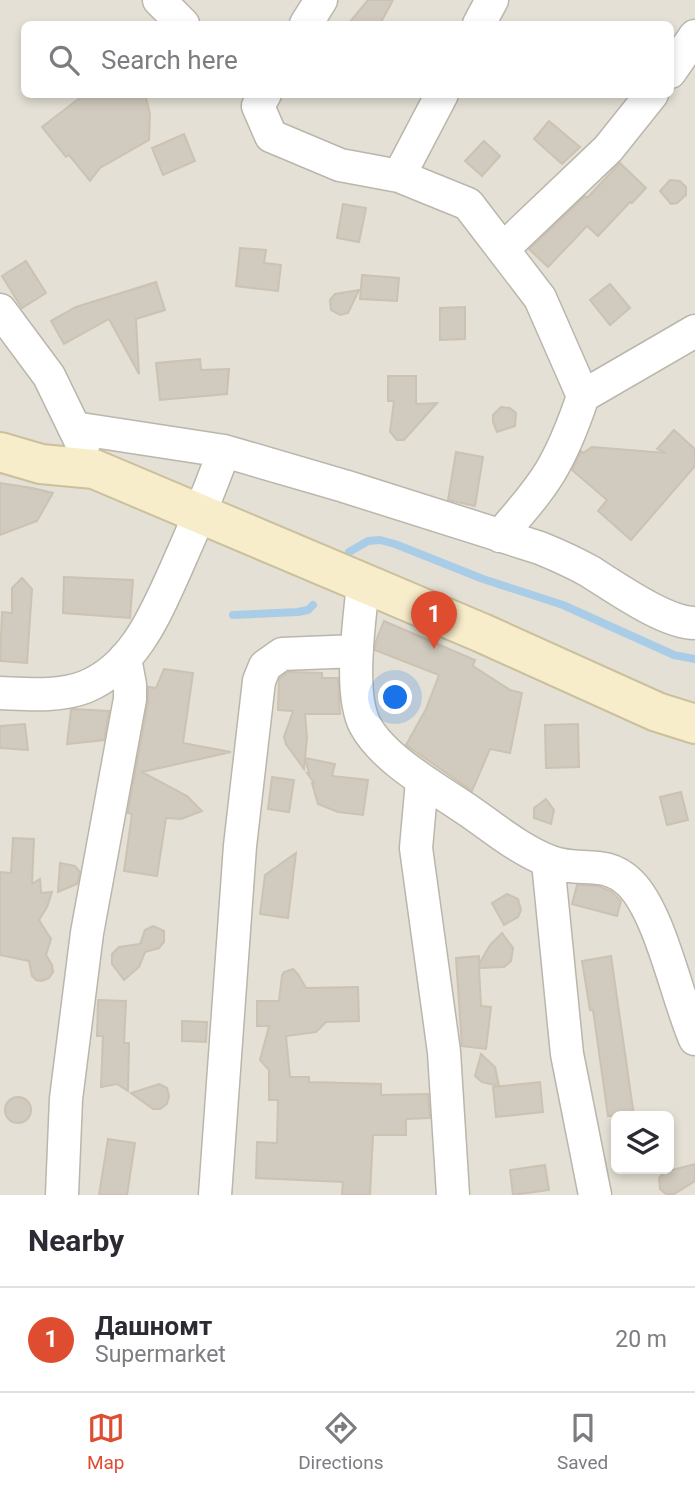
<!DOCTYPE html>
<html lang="en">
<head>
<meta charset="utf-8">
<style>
  body { margin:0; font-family:Roboto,sans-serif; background:#f2f2f3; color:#2b2b33 }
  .controls { position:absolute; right:21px; bottom:21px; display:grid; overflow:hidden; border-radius:10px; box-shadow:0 4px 10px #0003 }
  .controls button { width:63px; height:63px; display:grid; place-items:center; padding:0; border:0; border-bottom:2px solid #e1e1e2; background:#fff; color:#2b2b33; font:35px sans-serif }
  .you { position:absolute; left:396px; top:698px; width:24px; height:24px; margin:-18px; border:5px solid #fff; border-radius:50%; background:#1a73e8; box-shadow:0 0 0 10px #1a73e833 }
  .badge { display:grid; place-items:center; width:46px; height:46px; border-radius:50%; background:#df4d30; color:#fff; font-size:23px; font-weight:700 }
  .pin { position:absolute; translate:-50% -58px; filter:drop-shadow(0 2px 4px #0008) }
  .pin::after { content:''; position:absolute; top:37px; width:24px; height:21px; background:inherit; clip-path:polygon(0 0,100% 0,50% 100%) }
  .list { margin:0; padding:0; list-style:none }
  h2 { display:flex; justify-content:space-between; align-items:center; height:91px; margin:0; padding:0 28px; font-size:30px }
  h2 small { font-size:23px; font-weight:400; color:#7c7c81 }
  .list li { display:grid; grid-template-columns:46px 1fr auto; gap:21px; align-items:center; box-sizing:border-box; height:105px; padding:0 28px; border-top:2px solid #e1e1e2 }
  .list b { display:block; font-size:26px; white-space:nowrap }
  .list p { margin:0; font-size:23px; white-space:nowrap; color:#7c7c81 }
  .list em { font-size:23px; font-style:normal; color:#7c7c81 }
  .icon { flex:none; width:38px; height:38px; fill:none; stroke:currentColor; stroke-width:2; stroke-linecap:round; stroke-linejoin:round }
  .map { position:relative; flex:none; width:695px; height:1195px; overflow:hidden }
  .search { position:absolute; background:#fff; box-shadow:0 4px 10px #0003; left:21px; right:21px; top:21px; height:77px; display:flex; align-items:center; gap:18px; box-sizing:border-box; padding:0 24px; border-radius:10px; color:#7c7c81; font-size:26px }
  .sheet { height:196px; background:#fff }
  nav { display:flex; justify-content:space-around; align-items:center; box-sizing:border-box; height:98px; border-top:2px solid #e1e1e2; background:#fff; font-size:19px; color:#7c7c81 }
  nav a { display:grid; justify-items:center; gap:4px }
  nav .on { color:#df4d30 }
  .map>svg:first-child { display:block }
</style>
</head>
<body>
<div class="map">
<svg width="695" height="1195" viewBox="0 0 695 1195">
  <rect width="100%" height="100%" fill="#f1eee7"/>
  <path fill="#e4e0d5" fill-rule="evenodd" d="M 0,0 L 695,0 L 695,1195 L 0,1195 ZM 24,24 L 670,24 L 670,94 L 24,94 ZM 616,1116 L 669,1116 L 669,1169 L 616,1169 Z"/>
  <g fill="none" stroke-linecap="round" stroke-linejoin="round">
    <path stroke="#aacde7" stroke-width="8" d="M 349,552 L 368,541 L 380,540 L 395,544 L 483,579 L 563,605 L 674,655 L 695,659
      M 233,615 L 298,612 L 308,610 L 313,605"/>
  </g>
  <path fill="#d1cabe" stroke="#cbc2b2" stroke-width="2" d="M 368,0 L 393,0 L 380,24 L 348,24 Z
    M 85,94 L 145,94 L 150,114 L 149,140 L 100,168 L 90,181 L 69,155 L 66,157 L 42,127 Z
    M 549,121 L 580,147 L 562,164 L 534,139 Z
    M 184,134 L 195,161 L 163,175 L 152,148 Z
    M 484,141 L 500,156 L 482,176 L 465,161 Z
    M 620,163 L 646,188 L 632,203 L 630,202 L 598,236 L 587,226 L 548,267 L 529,249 L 585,196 L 587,198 Z
    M 670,180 L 680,181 L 686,187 L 686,195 L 677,203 L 671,204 L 660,191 Z
    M 343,204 L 366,208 L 359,242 L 337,238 Z
    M 240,248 L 266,250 L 264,263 L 281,265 L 278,291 L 236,286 Z
    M 26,261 L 46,293 L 22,308 L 2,276 Z
    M 362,275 L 399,278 L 397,301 L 360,299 Z
    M 156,282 L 165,310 L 136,319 L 139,374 L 109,319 L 64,344 L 51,321 L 76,307 Z
    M 610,284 L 630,308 L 610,325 L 590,300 Z
    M 359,290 L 348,313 L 340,315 L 331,310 L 330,300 L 335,294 Z
    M 465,307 L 465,339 L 440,340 L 440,308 Z
    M 200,359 L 201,370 L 229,369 L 227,394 L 160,400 L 156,363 Z
    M 388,376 L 416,376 L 416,404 L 437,403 L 404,440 L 397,440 L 390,432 L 394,401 L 388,401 Z
    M 501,407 L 510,408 L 516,413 L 515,426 L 497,432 L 493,422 L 493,415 Z
    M 674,430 L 695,449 L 695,466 L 631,540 L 598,511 L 607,500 L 572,470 L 581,451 L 583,453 L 592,447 L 666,453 L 657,449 Z
    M 456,452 L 483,457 L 475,506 L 448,500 Z
    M 0,483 L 32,488 L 53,493 L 37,521 L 0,535 Z
    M 64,577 L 133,580 L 130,618 L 63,613 Z
    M 22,578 L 32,589 L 27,663 L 0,661 L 2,612 L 12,613 L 12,588 Z
    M 384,621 L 475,660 L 473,666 L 510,690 L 522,693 L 510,753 L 490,749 L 472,791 L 406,745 L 426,709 L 439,675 L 375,650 L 376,641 Z
    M 164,669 L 193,673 L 183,743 L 231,752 L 142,772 L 187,796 L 202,811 L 181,819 L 166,818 L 157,876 L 124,871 L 132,814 L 128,813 L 129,805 L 148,702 L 148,687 L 156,688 Z
    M 288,672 L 322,673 L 322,678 L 338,678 L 340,714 L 305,714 L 307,738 L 305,758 L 335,764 L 332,776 L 368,780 L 363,815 L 338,812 L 318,804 L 312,783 L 314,783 L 307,773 L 309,773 L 305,759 L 304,769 L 286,744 L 284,737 L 293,711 L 278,710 L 279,679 Z
    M 73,709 L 109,711 L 104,740 L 67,744 L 71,710 Z
    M 25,724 L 28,750 L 0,748 L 0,726 Z
    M 578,724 L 579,767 L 546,768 L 545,725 Z
    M 272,777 L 294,780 L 289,812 L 268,809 Z
    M 681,792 L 688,820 L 667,825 L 660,797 Z
    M 546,799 L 554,810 L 551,824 L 534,818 L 534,808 Z
    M 13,838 L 34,839 L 32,884 L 40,879 L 41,893 L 52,892 L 47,907 L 39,920 L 51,939 L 46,955 L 52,965 L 53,972 L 49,978 L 42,981 L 36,980 L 32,976 L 29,961 L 0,955 L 0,872 L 11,873 Z
    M 296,853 L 288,918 L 260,914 L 265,875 Z
    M 60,863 L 75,866 L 80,872 L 77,884 L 58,892 Z
    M 577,885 L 598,886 L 611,891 L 621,901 L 617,916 L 572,904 Z
    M 507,894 L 518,899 L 521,910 L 518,917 L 504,925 L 492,903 Z
    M 153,926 L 164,931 L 164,942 L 159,948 L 145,952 L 139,967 L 124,980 L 112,964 L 112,954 L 119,947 L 140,944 L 145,930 Z
    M 502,933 L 513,948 L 511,961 L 504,967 L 479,968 L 481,1006 L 491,1007 L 486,1049 L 462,1046 L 456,958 L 479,956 L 479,964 L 490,945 Z
    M 611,956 L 634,1116 L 608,1116 L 593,1010 L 590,1010 L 582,961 Z
    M 293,969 L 298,974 L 306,988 L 358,987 L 359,1021 L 326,1022 L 316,1032 L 286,1036 L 290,1077 L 309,1077 L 309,1082 L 381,1084 L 381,1095 L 428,1094 L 430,1118 L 406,1119 L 406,1135 L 373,1135 L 370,1195 L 342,1195 L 343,1182 L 256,1178 L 257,1142 L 277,1143 L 278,1100 L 269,1100 L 269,1070 L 260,1060 L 269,1026 L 257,1026 L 257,1001 L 279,1001 L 282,975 L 284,972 Z
    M 98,1000 L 126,1001 L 124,1043 L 129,1043 L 128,1091 L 117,1084 L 101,1087 L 103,1036 L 97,1036 Z
    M 182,1021 L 207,1022 L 206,1042 L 182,1041 Z
    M 481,1054 L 495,1067 L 499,1086 L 482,1082 L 475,1076 Z
    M 540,1082 L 543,1112 L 496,1117 L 493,1087 Z
    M 159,1084 L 167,1088 L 169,1096 L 167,1104 L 160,1109 L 153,1109 L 131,1093 Z
    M5 1110a13 13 0 1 1 26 0a13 13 0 1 1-26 0Z
    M 108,1139 L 135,1143 L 127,1195 L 99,1195 Z
    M 695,1164 L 695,1181 L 674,1194 L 666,1194 L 660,1189 L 659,1178 L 665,1172 Z
    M 545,1165 L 549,1190 L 513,1195 L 510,1170 Z"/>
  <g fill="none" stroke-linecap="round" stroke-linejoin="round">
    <defs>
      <path id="street" d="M 159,0 L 183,24
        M 306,24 L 321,0
        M 479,24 L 492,0
        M 670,72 L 695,36
        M 265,94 L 258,106 L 271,136 L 340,165 L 399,176 L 468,204 L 540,298 L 583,396 C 575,420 566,444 553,467 C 539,492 518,514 500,536
        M 399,176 L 442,94
        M 504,248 L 608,149 L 652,94
        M 0,310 L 49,376 L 83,446
        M 583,396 L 695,331
        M 74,428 L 224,451 L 344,486 L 540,548 C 557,555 573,562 589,571 C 615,587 665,623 695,623
        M 363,583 C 360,619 348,692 365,725 C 383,759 434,787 466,809 C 493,827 519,850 551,862 C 579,873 605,858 630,883 C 660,912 677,998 695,1039
        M 0,693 C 28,694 59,697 85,687 C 134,667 155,615 175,571 C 193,531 209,492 224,451
        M 422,781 L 416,848 L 444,1052 L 453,1195
        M 552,863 L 549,872 L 567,1054 L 595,1195
        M 62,1195 L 66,1099 L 87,933 L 130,699 L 130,685 L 125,658
        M 215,1195 L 240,846 L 259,681 L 265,666 L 282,654 L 357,651"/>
      <path id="secondary" d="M 0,452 L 41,464 L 94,469 L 482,633 L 657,712 L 695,724"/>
    </defs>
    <use href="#street" stroke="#bbb6ab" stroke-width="35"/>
    <use href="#secondary" stroke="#cbc09c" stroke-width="42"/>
    <use href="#street" stroke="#fff" stroke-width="32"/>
    <use href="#secondary" stroke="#f7edca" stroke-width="38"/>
  </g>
</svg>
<div class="controls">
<button><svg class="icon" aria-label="layers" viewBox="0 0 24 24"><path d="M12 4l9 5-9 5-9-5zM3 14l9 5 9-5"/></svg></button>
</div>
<div class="you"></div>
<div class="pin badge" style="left:434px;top:649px">1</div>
<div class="search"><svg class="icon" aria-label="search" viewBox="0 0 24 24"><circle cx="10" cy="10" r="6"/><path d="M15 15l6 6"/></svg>Search here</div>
</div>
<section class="sheet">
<h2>Nearby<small></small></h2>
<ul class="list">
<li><span class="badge">1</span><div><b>Дашномт</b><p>Supermarket</p></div><em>20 m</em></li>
</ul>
</section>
<nav>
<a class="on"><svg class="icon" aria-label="map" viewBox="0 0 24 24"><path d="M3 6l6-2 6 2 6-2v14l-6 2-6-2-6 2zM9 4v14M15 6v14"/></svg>Map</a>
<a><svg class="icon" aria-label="directions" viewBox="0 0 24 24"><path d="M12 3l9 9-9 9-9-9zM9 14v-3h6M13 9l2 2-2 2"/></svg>Directions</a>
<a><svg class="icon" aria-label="saved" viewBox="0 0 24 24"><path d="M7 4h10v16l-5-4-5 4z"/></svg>Saved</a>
</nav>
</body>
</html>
